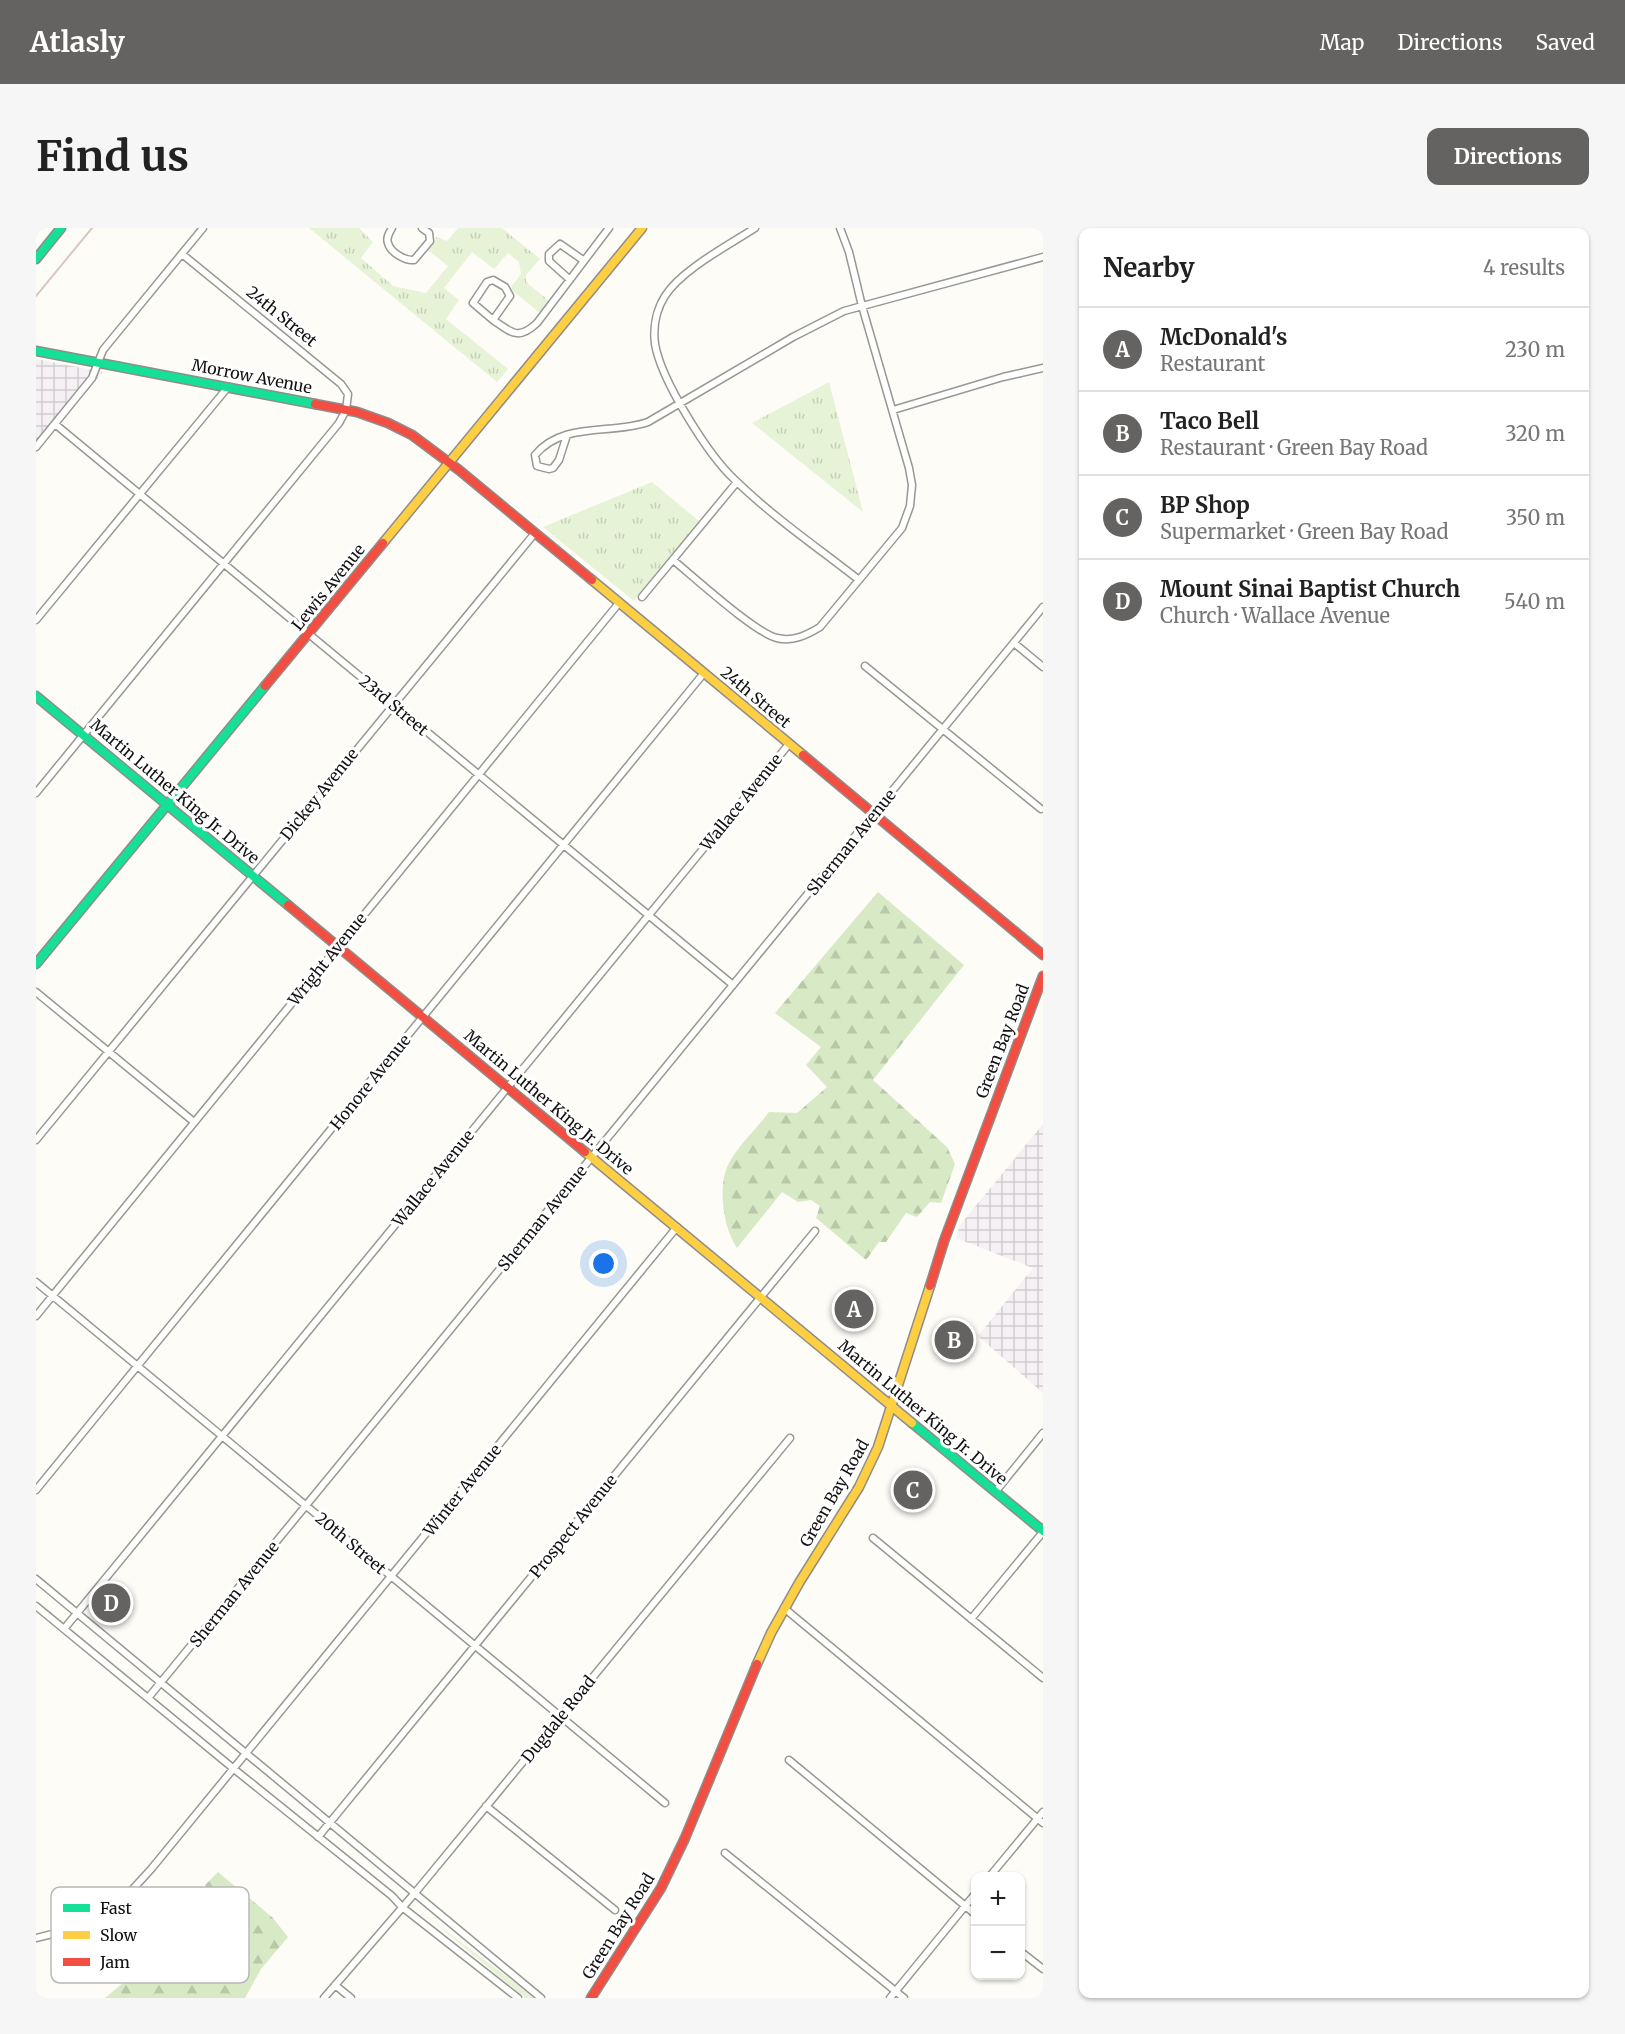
<!DOCTYPE html>
<html lang="en">
<head>
<meta charset="utf-8">
<style>
  body { margin:0; font-family:Merriweather,serif; background:#f6f6f6; color:#222 }
  .controls { position:absolute; right:18px; bottom:18px; display:grid; overflow:hidden; border-radius:12px; box-shadow:0 2px 4px #0004 }
  .controls button { width:54px; height:54px; display:grid; place-items:center; padding:0; border:0; border-bottom:2px solid #e0e0e0; background:#fff; color:#222; font:30px sans-serif }
  .you { position:absolute; left:568px; top:1036px; width:21px; height:21px; margin:-15px; border:4px solid #fff; border-radius:50%; background:#1a73e8; box-shadow:0 0 0 9px #1a73e833 }
  .badge { display:grid; place-items:center; width:39px; height:39px; border-radius:50%; background:#646362; color:#fff; font-size:20px; font-weight:700 }
  .pin { position:absolute; translate:-50% -50%; border:3px solid #fff; box-shadow:0 2px 6px #0006 }
  .list { margin:0; padding:0; list-style:none }
  h2 { display:flex; justify-content:space-between; align-items:center; height:78px; margin:0; padding:0 24px; font-size:26px }
  h2 small { font-size:20px; font-weight:400; color:#767676 }
  .list li { display:grid; grid-template-columns:39px 1fr auto; gap:18px; align-items:center; box-sizing:border-box; height:84px; padding:0 24px; border-top:2px solid #e0e0e0 }
  .list b { display:block; font-size:22px; white-space:nowrap }
  .list p { margin:0; font-size:20px; white-space:nowrap; color:#767676 }
  .list em { font-size:20px; font-style:normal; color:#767676 }
  .map { position:relative; flex:none; width:1007px; height:1770px; overflow:hidden; border-radius:12px }
  header { display:flex; align-items:center; gap:36px; box-sizing:border-box; height:84px; padding:0 30px; background:#646362; color:#fff }
  header strong { font-size:28px }
  nav { display:flex; gap:33px; margin-inline-start:auto; font-size:21px }
  .intro { display:flex; align-items:center; justify-content:space-between; box-sizing:border-box; height:144px; padding:0 36px }
  h1 { margin:0; font-size:42px }
  .button { padding:15px 27px; border-radius:12px; background:#646362; color:#fff; font-size:21px; font-weight:700 }
  main { display:flex; gap:36px; padding:0 36px }
  aside { flex:1; background:#fff; border-radius:12px; box-shadow:0 2px 4px #0004 }
  .map>svg:first-child { display:block }
</style>
</head>
<body>
<header>
<strong>Atlasly</strong>
<nav><a>Map</a><a>Directions</a><a>Saved</a></nav>
</header>
<div class="intro"><h1>Find us</h1><a class="button">Directions</a></div>
<main>
<div class="map">
<svg width="1007" height="1770" viewBox="0 0 1007 1770">
  <defs>
    <pattern id="industrial-grid" width="8" height="8" patternUnits="userSpaceOnUse" patternTransform="scale(1.5)"><rect width="8" height="8" fill="#f5f0f3"/><path d="M0 4h8M4 0v8" fill="none" stroke="#d1cdcf"/></pattern>
    <pattern id="forest-firs" width="22" height="20" patternUnits="userSpaceOnUse" patternTransform="scale(1.5)"><rect width="22" height="20" fill="#d8eac5"/><path d="M5 1l3.5 6h-7zM16 11l3.5 6h-7z" fill="#b8c8a8"/></pattern>
    <pattern id="park-tufts" width="24" height="20" patternUnits="userSpaceOnUse" patternTransform="scale(1.5)"><rect width="24" height="20" fill="#e7f3d7"/><path d="M3 7l-1-3M5 7V3M7 7l1-3M15 17l-1-3M17 17v-4M19 17l1-3" fill="none" stroke="#c5cfb8"/></pattern>
  </defs>
  <rect width="100%" height="100%" fill="#fdfcf7"/>
  <path fill="url(#industrial-grid)" d="M 0,131 L 67,144 L 0,225 Z
    M 1007,896 L 1007,1165 L 942,1108 L 997,1040 L 920,1010 L 924,997 Z"/>
  <path fill="#e7f3d7" d="M 382,1681 C 420,1712 460,1739 498,1770 L 489,1770 Z"/>
  <path fill="url(#forest-firs)" d="M 842,664 L 928,737 L 837,852 L 911,919 L 919,936 L 905,975 L 894,974 L 881,989 L 870,985 L 850,1014 L 843,1014 L 830,1032 L 780,990 L 784,978 L 775,972 L 762,974 L 746,964 L 701,1020 C 687,999 681,958 693,935 C 701,919 722,899 733,884 L 761,885 L 791,859 L 770,837 L 785,819 L 739,785 Z
    M 182,1644 L 237,1690 L 252,1709 L 225,1741 L 209,1770 L 69,1770 L 100,1744 L 131,1703 L 154,1685 L 179,1695 L 193,1709 L 203,1704 L 197,1692 L 169,1657 Z"/>
  <path fill="url(#park-tufts)" d="M 273,0 L 323,0 L 337,14 L 325,30 L 357,58 L 390,65 L 412,38 L 392,22 L 399,13 L 400,9 L 411,13 L 422,0 L 466,0 L 504,31 L 490,47 L 490,54 L 513,73 L 504,85 L 477,63 L 475,59 L 485,46 L 483,34 L 472,25 L 458,41 L 436,24 L 408,60 L 423,72 L 410,91 L 472,141 L 461,154 Z
    M 793,154 L 827,284 L 716,195 Z
    M 616,254 L 663,293 L 598,373 L 507,299 Z"/>
  <g fill="none" stroke-linecap="round" stroke-linejoin="round">
    <defs>
      <path id="street" d="M 356,0 C 353,5 350,10 352,15 C 354,24 369,33 378,32 L 394,13 L 393,5 L 386,0
        M 719,0 C 693,17 645,42 629,68 C 620,82 617,100 619,116 C 625,152 672,227 699,252 C 737,289 781,319 823,352
        M 533,51 L 513,33 L 513,26 L 524,16 L 547,32
        M 457,92 L 437,75 L 451,54 L 457,52 L 469,59 L 474,68 L 457,92 C 475,104 482,113 501,95 L 573,0
        M 857,182 L 967,149 L 1007,140
        M 19,196 L 697,757
        M 531,207 L 523,232 L 517,240 L 513,241 L 501,238 L 499,227 C 527,193 576,207 612,194 L 757,109 L 808,83 L 1007,29
        M 0,219 L 56,150 L 67,122 L 167,0
        M 637,332 C 658,349 719,405 741,410 C 757,414 771,407 784,399 L 866,300 L 874,278 L 876,257 L 873,240 L 826,78 L 813,24 L 804,0
        M 606,369 L 701,254
        M 0,392 L 192,159
        M 978,415 L 1007,439
        M 829,438 L 1005,581
        M 0,565 L 303,195 L 310,182 L 312,166 L 305,156 L 146,26
        M 0,764 L 158,894
        M 0,912 L 499,305
        M 0,1054 L 629,1575
        M 0,1088 L 583,375
        M 0,1262 L 668,445
        M 960,1263 L 1007,1205
        M 837,1310 L 1007,1450
        M 0,1351 L 505,1770
        M 0,1378 L 198,1541 L 356,1668 L 366,1679 L 482,1770
        M 748,1380 L 1007,1595
        M 935,1391 L 1007,1304
        M 28,1401 L 753,516
        M 112,1470 L 1007,379
        M 753,1532 L 939,1686
        M 450,1578 L 579,1682
        M 282,1609 L 779,1003
        M 689,1625 L 868,1770
        M 954,1648 L 1007,1584
        M 0,1710 C 32,1703 66,1691 90,1668 C 99,1659 107,1650 116,1640 L 641,999
        M 984,1723 L 1007,1741
        M 299,1757 L 315,1770
        M 288,1770 L 378,1666 L 754,1210
        M 854,1770 L 939,1666"/>
      <path id="fast" d="M 0,31 L 25,0
        M 0,123 L 279,176
        M 0,468 L 252,677
        M 0,736 L 229,458
        M 876,1195 L 1007,1303"/>
      <path id="slow" d="M 347,315 L 606,0
        M 556,352 L 767,527
        M 549,924 L 876,1195
        M 721,1436 L 735,1405 L 763,1355 L 823,1259 L 842,1219 L 894,1058"/>
      <path id="jam" d="M 279,176 L 321,184 L 352,195 L 376,207 L 423,242 L 556,352
        M 229,458 L 347,315
        M 767,527 L 1007,727
        M 252,677 L 549,924
        M 894,1058 L 908,1013 L 1007,748
        M 555,1770 L 625,1660 L 649,1610 L 721,1436"/>
    </defs>
    <use href="#street" stroke="#979795" stroke-width="9"/>
    <use href="#fast" stroke="#8e8d8b" stroke-width="11"/>
    <use href="#slow" stroke="#8e8d8b" stroke-width="11"/>
    <use href="#jam" stroke="#8e8d8b" stroke-width="11"/>
    <use href="#street" stroke="#fffffe" stroke-width="6"/>
    <use href="#fast" stroke="#16e098" stroke-width="8"/>
    <use href="#slow" stroke="#ffcf43" stroke-width="8"/>
    <use href="#jam" stroke="#f24e42" stroke-width="8"/>
    <path stroke="#d9c6c7" stroke-width="2" d="M 0,68 L 56,0"/>
  </g>
  <g text-anchor="middle" stroke-width="6" stroke-linejoin="round" paint-order="stroke">
    <g font-size="16" fill="#111" stroke="#fff">
      <text transform="translate(246 88) rotate(39)" y="6">24th Street</text>
      <text transform="translate(216 148) rotate(11)" y="6">Morrow Avenue</text>
      <text transform="translate(292 359) rotate(-51)" y="6">Lewis Avenue</text>
      <text transform="translate(720 469) rotate(40)" y="6">24th Street</text>
      <text transform="translate(358 477) rotate(40)" y="6">23rd Street</text>
      <text transform="translate(139 563) rotate(40)" y="6">Martin Luther King Jr. Drive</text>
      <text transform="translate(283 566) rotate(-51)" y="6">Dickey Avenue</text>
      <text transform="translate(705 574) rotate(-51)" y="6">Wallace Avenue</text>
      <text transform="translate(815 614) rotate(-51)" y="6">Sherman Avenue</text>
      <text transform="translate(291 731) rotate(-51)" y="6">Wright Avenue</text>
      <text transform="translate(966 813) rotate(-69)" y="6">Green Bay Road</text>
      <text transform="translate(334 854) rotate(-51)" y="6">Honore Avenue</text>
      <text transform="translate(513 874) rotate(40)" y="6">Martin Luther King Jr. Drive</text>
      <text transform="translate(397 950) rotate(-51)" y="6">Wallace Avenue</text>
      <text transform="translate(506 990) rotate(-51)" y="6">Sherman Avenue</text>
      <text transform="translate(887 1184) rotate(40)" y="6">Martin Luther King Jr. Drive</text>
      <text transform="translate(426 1262) rotate(-51)" y="6">Winter Avenue</text>
      <text transform="translate(798 1265) rotate(-60)" y="6">Green Bay Road</text>
      <text transform="translate(537 1298) rotate(-51)" y="6">Prospect Avenue</text>
      <text transform="translate(315 1315) rotate(40)" y="6">20th Street</text>
      <text transform="translate(198 1366) rotate(-51)" y="6">Sherman Avenue</text>
      <text transform="translate(522 1491) rotate(-51)" y="6">Dugdale Road</text>
      <text transform="translate(582 1698) rotate(-58)" y="6">Green Bay Road</text>
    </g>
  </g>
  <rect x="15" y="1659" width="198" height="96" rx="9" fill="#fff" stroke="#b8b8b8" stroke-width="1.5"/>
  <rect x="27" y="1676" width="27" height="8" fill="#16e098"/>
  <rect x="27" y="1703" width="27" height="8" fill="#ffcf43"/>
  <rect x="27" y="1730" width="27" height="8" fill="#f24e42"/>
  <g font-size="16" fill="#111">
    <text x="64" y="1686">Fast</text>
    <text x="64" y="1713">Slow</text>
    <text x="64" y="1740">Jam</text>
  </g>
</svg>
<div class="controls">
<button>+</button>
<button>−</button>
</div>
<div class="you"></div>
<div class="pin badge" style="left:818px;top:1081px">A</div>
<div class="pin badge" style="left:918px;top:1112px">B</div>
<div class="pin badge" style="left:877px;top:1262px">C</div>
<div class="pin badge" style="left:75px;top:1375px">D</div>
</div>
<aside>
<h2>Nearby<small>4 results</small></h2>
<ul class="list">
<li><span class="badge">A</span><div><b>McDonald's</b><p>Restaurant</p></div><em>230 m</em></li>
<li><span class="badge">B</span><div><b>Taco Bell</b><p>Restaurant · Green Bay Road</p></div><em>320 m</em></li>
<li><span class="badge">C</span><div><b>BP Shop</b><p>Supermarket · Green Bay Road</p></div><em>350 m</em></li>
<li><span class="badge">D</span><div><b>Mount Sinai Baptist Church</b><p>Church · Wallace Avenue</p></div><em>540 m</em></li>
</ul>
</aside>
</main>
</body>
</html>
